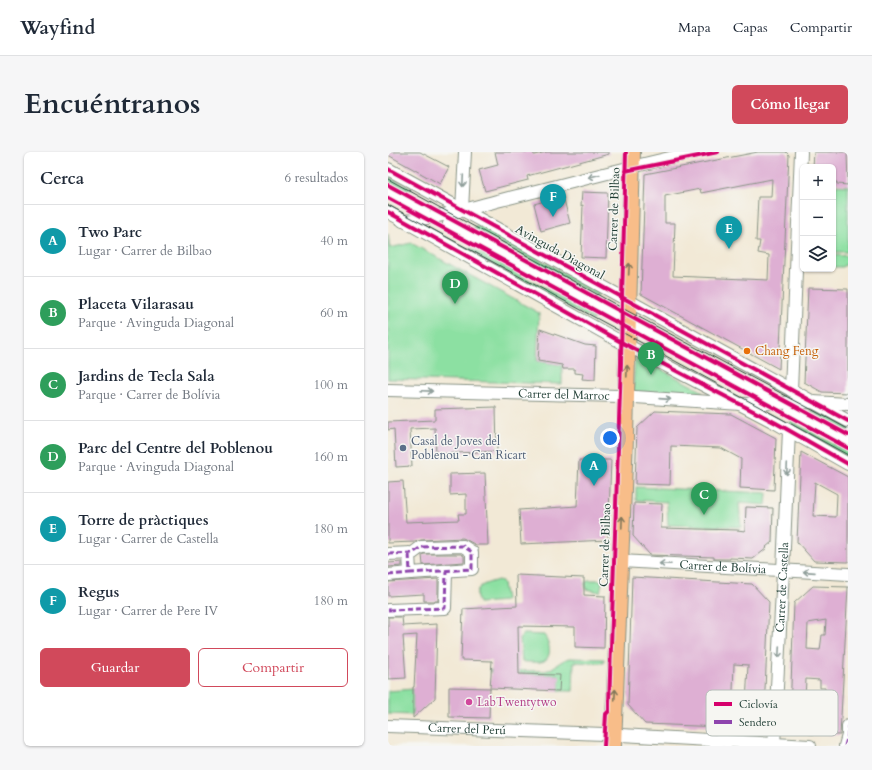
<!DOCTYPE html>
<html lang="es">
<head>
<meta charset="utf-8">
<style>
  body { margin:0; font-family:Cardo,serif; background:#f6f6f7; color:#1f2937 }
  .controls { position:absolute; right:12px; top:12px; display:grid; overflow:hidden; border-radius:6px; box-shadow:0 1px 3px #0004 }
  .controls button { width:36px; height:36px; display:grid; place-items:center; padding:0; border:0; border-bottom:1px solid #e0e1e3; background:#fff; color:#1f2937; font:20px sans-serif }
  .you { position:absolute; left:222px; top:286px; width:14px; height:14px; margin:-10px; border:3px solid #fff; border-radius:50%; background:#1a73e8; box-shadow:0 0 0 6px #1a73e833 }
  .badge { display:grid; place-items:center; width:26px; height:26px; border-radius:50%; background:#d1495b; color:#fff; font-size:13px; font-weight:700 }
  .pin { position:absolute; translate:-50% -33px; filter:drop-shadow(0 1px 2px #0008) }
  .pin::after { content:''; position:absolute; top:21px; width:14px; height:12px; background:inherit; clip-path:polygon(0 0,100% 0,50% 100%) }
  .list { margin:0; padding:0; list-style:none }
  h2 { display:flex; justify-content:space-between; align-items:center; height:52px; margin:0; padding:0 16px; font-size:17px }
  h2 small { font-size:13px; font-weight:400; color:#747a83 }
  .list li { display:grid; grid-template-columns:26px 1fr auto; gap:12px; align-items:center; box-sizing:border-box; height:72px; padding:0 16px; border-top:1px solid #e0e1e3 }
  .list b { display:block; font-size:15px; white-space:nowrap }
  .list p { margin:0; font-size:13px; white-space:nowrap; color:#747a83 }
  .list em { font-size:13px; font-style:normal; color:#747a83 }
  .actions { display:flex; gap:8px; padding:12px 16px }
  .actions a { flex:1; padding:9px 0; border:1px solid #d1495b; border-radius:6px; text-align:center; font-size:14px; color:#d1495b }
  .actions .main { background:#d1495b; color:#fff }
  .icon { flex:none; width:22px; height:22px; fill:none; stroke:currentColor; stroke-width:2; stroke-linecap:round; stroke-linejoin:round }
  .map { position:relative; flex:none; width:460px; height:594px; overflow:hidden; border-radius:6px }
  header { display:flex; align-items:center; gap:24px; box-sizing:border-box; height:56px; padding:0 20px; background:#fff; border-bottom:1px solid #e0e1e3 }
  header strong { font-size:19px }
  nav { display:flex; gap:22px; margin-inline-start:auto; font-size:14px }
  .intro { display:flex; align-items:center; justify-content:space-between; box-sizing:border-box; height:96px; padding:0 24px }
  h1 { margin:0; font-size:28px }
  .button { padding:10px 18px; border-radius:6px; background:#d1495b; color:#fff; font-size:14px; font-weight:700 }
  main { display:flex; gap:24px; padding:0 24px }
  aside { flex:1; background:#fff; border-radius:6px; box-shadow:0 1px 3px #0004 }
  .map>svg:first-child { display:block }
</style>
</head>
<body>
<header>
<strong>Wayfind</strong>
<nav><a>Mapa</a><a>Capas</a><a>Compartir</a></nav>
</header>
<div class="intro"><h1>Encuéntranos</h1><a class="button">Cómo llegar</a></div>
<main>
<aside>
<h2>Cerca<small>6 resultados</small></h2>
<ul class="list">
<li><span class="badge" style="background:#0f9aa8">A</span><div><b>Two Parc</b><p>Lugar · Carrer de Bilbao</p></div><em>40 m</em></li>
<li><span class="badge" style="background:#2e9e5b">B</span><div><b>Placeta Vilarasau</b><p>Parque · Avinguda Diagonal</p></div><em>60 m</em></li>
<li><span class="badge" style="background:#2e9e5b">C</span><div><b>Jardins de Tecla Sala</b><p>Parque · Carrer de Bolívia</p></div><em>100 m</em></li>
<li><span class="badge" style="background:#2e9e5b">D</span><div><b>Parc del Centre del Poblenou</b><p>Parque · Avinguda Diagonal</p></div><em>160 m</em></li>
<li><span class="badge" style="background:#0f9aa8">E</span><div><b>Torre de pràctiques</b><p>Lugar · Carrer de Castella</p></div><em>180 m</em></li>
<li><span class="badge" style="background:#0f9aa8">F</span><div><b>Regus</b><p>Lugar · Carrer de Pere IV</p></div><em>180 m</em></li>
</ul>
<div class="actions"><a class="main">Guardar</a><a>Compartir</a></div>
</aside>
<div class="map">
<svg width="460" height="594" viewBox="0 0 460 594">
  <rect width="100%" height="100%" fill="#f6f6f2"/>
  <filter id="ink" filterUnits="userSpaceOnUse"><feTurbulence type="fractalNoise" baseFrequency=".025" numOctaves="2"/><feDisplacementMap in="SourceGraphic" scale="8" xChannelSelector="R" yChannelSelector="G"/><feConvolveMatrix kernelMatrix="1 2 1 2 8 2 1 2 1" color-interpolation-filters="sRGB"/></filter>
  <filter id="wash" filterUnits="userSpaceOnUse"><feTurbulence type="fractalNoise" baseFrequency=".012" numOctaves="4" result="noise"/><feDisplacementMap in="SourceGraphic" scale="16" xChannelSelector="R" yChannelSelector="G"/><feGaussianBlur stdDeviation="0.9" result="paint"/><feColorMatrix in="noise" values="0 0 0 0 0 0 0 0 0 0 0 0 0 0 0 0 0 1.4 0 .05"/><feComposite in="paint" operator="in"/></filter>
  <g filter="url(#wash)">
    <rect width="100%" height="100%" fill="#f2e9d6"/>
    <path fill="#8ce0a2" stroke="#568e6b" d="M 0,24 L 24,37 L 18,39 L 0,29 Z
      M 445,33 L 460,34 L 460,100 L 445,100 Z
      M 91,74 L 211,140 L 209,144 L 85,76 Z
      M 0,82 L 2,96 L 23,91 L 151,161 L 149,209 L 174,213 L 174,232 L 0,227 Z
      M 84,96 L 207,164 L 205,168 L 78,98 Z
      M 445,103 L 460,104 L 460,113 L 456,113 L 455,115 L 445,115 Z
      M 251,206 L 314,239 L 314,242 L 248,240 L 245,238 L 247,207 Z
      M 422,259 L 432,259 L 460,274 L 460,279 Z
      M 403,269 L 460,300 L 460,306 L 401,273 Z
      M 248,335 L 379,341 L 378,353 L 351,351 L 353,375 L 280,373 L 279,350 L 248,348 Z
      M 110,428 L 113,429 L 115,432 L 118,447 L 117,449 L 91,451 C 83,434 97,432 110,428 Z
      M 200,428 L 213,428 L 214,431 L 212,440 L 198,437 L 197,431 Z
      M 136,482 L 156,483 C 161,489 165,504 156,509 C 152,511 147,510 143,510 C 140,510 137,510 134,509 L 132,486 L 134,483 Z
      M 182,506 L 216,507 L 216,511 L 186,510 L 185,539 L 171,539 L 171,523 L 103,521 L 102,518 L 157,519 C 166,517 172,508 182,506 Z
      M 25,537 L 25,563 L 0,562 L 0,539 Z"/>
    <g id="blocks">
      <path fill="#deafd3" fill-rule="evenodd" d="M 0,0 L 32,0 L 61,15 L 52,32 L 0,3 Z
        M 107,0 L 145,0 L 146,3 L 159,0 L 221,0 L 221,2 L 139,24 L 140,28 L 97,39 L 91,18 L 110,13 Z
        M 370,0 L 398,0 L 401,3 L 391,217 L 253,142 L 257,22 ZM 384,27 L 383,45 L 370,45 L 368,89 L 372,89 L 370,101 L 381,103 L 380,128 L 285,124 L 287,71 L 277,71 L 277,44 L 312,37 L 313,41 Z
        M 426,0 L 459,0 L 460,33 L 449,32 L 449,30 L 445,30 L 445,15 L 425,15 Z
        M 194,40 L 220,41 L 218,106 L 193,105 L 195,53 L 193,54 Z
        M 175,44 L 182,71 L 153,79 L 146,52 Z
        M 420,136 L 460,137 L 460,241 L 434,240 L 416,230 Z
        M 152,177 L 197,193 L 208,194 L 207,228 L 194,227 L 195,222 L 187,221 L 187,217 L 175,217 L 174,213 L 150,209 Z
        M 108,255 L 109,299 L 48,302 L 47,276 L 22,277 L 24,314 L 8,315 L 6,277 L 0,278 L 0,270 L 47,268 L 47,257 Z
        M 267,259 L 343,262 L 388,286 L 386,338 L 352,336 L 353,307 L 333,296 L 283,294 L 282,333 L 247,332 L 249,276 Z
        M 413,300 L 460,325 L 460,410 L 426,409 L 409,390 ZM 427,330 L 449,342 L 448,365 L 425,364 Z
        M 191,308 L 223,308 L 220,388 L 133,392 L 131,358 L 189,354 Z
        M 97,321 L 100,393 L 88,393 L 75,386 L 33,388 L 27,390 L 0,391 L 0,330 L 15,329 L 18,370 L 71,368 L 70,362 L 78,362 L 78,342 L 62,343 L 62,322 Z
        M 246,351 L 274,352 L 273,376 L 349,378 L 357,379 L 358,355 L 385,356 L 384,390 L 378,395 L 379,396 L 365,407 L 342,406 L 342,407 L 326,407 L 326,405 L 262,403 L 245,384 Z
        M 36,402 L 73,402 L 76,404 L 76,410 L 35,413 L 34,403 Z
        M 14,410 L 14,414 L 0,415 L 0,411 Z
        M 128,423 L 196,426 L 196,443 L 217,444 L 216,496 L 187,495 L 187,475 L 130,474 L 131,522 L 172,523 L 171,539 L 102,536 L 104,509 L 73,508 L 75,457 L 129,454 Z
        M 244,425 L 364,432 L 381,450 L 376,559 L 358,576 L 257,572 L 240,553 ZM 346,512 L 360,513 L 358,552 L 344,565 Z
        M 50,427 L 50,449 L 36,449 L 36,442 L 0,444 L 0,430 Z
        M 425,434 L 460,435 L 452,583 L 421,582 L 402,561 L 406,451 ZM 438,468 L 437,483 L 434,483 L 432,498 L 419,497 L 420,471 ZM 418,527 L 432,528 L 432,536 L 437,536 L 436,551 L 423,550 L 423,547 L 417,547 Z
        M 0,465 L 14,465 L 15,474 L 49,472 L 47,546 L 25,566 L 25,535 L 26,535 L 29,483 L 15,484 L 18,526 L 0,527 Z
        M 61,535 L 102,536 L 101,566 L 61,565 Z"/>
    </g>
  </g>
  <g filter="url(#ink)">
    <use href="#blocks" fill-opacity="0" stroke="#889385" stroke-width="1"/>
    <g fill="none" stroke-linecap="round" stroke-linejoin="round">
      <defs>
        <g id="minor">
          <path d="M 0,17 L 460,269"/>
          <path d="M 0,39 L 36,58"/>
          <path d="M 74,58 L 77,0"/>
          <path d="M 0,60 L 233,190 L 388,271 L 460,312"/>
          <path d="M 15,69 C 48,67 81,56 113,48 C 178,32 243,14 309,0"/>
          <path d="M 61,72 L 232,166"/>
          <path d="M 247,174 L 377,244"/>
          <path id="s1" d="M 0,238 L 232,244 L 353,252 L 425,250 L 460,252"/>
          <path d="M 403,238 L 413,0"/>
          <path d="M 403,258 L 460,289"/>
          <path d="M 0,402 L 25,401 L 33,395 L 75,394 L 84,400 L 84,417 L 22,421 L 21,401"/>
          <path id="s2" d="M 233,409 L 460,422"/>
          <path d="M 0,423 L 22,421"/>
          <path d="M 0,458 L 57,456 L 58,419"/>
          <path id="s3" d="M 0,574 L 216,582 L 422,594"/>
          <path id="s4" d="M 386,593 L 395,419 L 401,278"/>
          <path d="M 457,594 L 460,583 L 460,574"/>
        </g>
        <path id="major" d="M 225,594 L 237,285 L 244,0"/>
      </defs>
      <use href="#minor" stroke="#889385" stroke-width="14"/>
      <use href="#major" stroke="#889385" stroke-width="18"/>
      <use href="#minor" stroke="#fff" stroke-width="12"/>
      <use href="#major" stroke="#f8bd89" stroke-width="16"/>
      <path stroke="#1f3d34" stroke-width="1" d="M 0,27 L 234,156 L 460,277
        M 0,53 L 460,303"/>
      <path stroke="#8e44ad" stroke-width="3" stroke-dasharray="6 3" stroke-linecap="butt" d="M 0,402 L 25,401 L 33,395 L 75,394 L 84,400 L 84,417 L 22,421 L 21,401
        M 0,423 L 22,421
        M 0,458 L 57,456 L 58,419
        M 457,594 L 460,583 L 460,574"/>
      <defs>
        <path id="cycleway" d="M 0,17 L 460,269
          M 237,19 L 330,0
          M 0,33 L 460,283
          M 0,46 L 460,296
          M 0,60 L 233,190 L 388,271 L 460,312
          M 216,594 L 218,562 L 221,559 L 221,552 L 233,211 L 234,146 L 238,0"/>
      </defs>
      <use href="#cycleway" stroke="#f6f6f2" stroke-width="6"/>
      <use href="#cycleway" stroke="#d6006c" stroke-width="4"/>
    </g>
    <defs><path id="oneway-shaft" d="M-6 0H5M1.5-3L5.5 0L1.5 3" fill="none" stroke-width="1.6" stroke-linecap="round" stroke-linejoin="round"/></defs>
    <g stroke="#8f9e9a">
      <use href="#oneway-shaft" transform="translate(206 24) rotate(166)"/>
      <use href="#oneway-shaft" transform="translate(75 29) rotate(93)"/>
      <use href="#oneway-shaft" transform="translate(39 239) rotate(2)"/>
      <use href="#oneway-shaft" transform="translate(277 247) rotate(4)"/>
      <use href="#oneway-shaft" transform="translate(399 317) rotate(93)"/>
      <use href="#oneway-shaft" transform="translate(277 412) rotate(-177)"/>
      <use href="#oneway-shaft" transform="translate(421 420) rotate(-176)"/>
      <use href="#oneway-shaft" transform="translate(391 500) rotate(93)"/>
    </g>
    <g stroke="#81775a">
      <use href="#oneway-shaft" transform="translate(241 117) rotate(-87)"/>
      <use href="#oneway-shaft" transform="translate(239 219) rotate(-88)"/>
      <use href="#oneway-shaft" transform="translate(234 370) rotate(-88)"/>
      <use href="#oneway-shaft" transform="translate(227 543) rotate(-87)"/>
    </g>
  </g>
  <circle fill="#e8710a" stroke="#f6f6f2" stroke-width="1.5" cx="359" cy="199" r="4"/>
  <circle fill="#5c6f8a" stroke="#f6f6f2" stroke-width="1.5" cx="15" cy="296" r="4"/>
  <circle fill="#d1479c" stroke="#f6f6f2" stroke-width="1.5" cx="81" cy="550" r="4"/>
  <g text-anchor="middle" stroke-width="3" stroke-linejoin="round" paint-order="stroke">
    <g font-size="12" fill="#1f3d34" stroke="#f6f6f2">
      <text transform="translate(226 57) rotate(-88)" y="4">Carrer de Bilbao</text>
      <text transform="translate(172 100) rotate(29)" y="4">Avinguda Diagonal</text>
      <text dy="4" stroke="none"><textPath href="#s1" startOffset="176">Carrer del Marroc</textPath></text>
      <text transform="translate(217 393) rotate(-88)" y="4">Carrer de Bilbao</text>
      <text dy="4" stroke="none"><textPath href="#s2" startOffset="102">Carrer de Bolívia</textPath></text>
      <text dy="4" stroke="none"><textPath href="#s4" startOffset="158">Carrer de Castella</textPath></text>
      <text dy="4" stroke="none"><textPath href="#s3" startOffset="79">Carrer del Perú</textPath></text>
    </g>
    <g font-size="12" fill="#c56008" stroke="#f6f6f2" text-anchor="start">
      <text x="367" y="203">Chang Feng</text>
    </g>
    <g font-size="12" fill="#4e5e75" stroke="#f6f6f2" text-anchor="start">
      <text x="23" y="293">Casal de Joves del<tspan x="23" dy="14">Poblenou - Can Ricart</tspan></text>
    </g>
    <g font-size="12" fill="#b23c85" stroke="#f6f6f2" text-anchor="start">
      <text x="89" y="554">LabTwentytwo</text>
    </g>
  </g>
  <rect x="318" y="538" width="132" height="46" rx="6" fill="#f6f6f2" stroke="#b6beb9" stroke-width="1"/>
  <rect x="326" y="550" width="18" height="4" fill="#d6006c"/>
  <rect x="326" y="568" width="18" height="4" fill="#8e44ad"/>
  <g font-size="11" fill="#1f3d34">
    <text x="351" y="556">Ciclovía</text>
    <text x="351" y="574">Sendero</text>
  </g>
</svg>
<div class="controls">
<button>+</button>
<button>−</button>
<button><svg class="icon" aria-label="layers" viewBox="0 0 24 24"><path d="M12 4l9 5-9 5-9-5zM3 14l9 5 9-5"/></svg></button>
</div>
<div class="you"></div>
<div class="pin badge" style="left:206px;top:334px;background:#0f9aa8">A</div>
<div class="pin badge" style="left:263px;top:223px;background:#2e9e5b">B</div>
<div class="pin badge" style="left:316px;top:363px;background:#2e9e5b">C</div>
<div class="pin badge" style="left:67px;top:152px;background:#2e9e5b">D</div>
<div class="pin badge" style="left:341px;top:97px;background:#0f9aa8">E</div>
<div class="pin badge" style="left:165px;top:65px;background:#0f9aa8">F</div>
</div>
</main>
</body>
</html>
